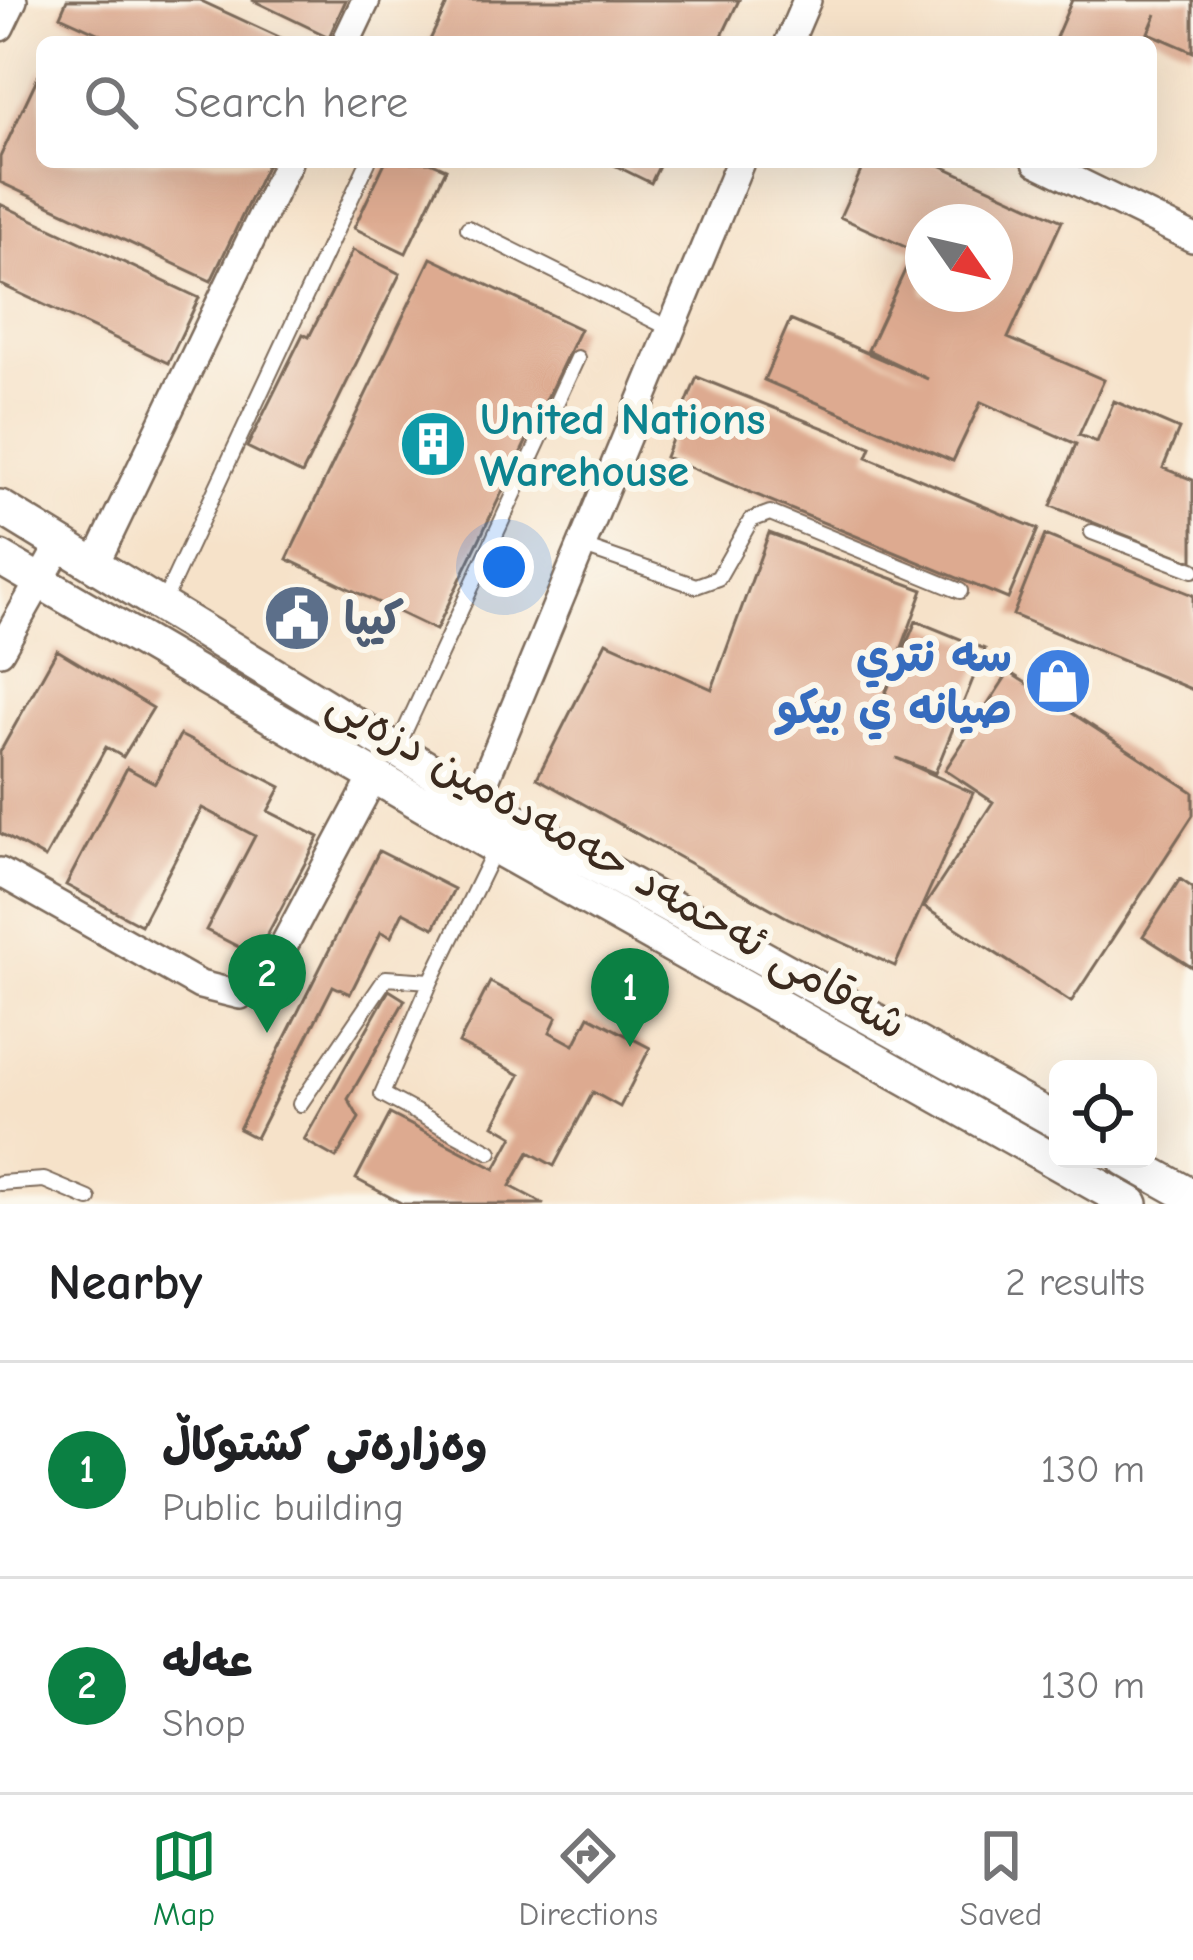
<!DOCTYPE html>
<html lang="en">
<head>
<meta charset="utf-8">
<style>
  body { margin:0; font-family:"Comic Neue","Playpen Sans Arabic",sans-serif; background:#f6f6f6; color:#202124 }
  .controls { position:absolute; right:36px; bottom:36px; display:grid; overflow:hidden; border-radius:18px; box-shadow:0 12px 48px #0002 }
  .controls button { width:108px; height:108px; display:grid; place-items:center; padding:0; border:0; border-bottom:3px solid #e0e0e0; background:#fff; color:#202124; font:60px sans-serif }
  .compass { position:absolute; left:905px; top:204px; width:108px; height:108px; border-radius:50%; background:#fff; box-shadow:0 12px 48px #0002; rotate:124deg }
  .you { position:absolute; left:504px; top:567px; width:42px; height:42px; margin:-30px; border:9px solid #fff; border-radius:50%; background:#1a73e8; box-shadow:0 0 0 18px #1a73e833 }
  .badge { display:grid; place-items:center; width:78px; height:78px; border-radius:50%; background:#0b8043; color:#fff; font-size:39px; font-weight:700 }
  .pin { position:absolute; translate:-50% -99px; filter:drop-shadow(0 3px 6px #0008) }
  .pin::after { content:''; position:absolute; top:63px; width:42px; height:36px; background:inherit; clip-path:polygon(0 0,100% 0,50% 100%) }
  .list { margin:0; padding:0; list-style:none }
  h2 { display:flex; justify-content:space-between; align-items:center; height:156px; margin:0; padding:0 48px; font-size:51px }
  h2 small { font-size:39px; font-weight:400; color:#757577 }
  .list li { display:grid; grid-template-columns:78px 1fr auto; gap:36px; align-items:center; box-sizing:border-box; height:216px; padding:0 48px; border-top:3px solid #e0e0e0 }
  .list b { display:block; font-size:45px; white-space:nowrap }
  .list p { margin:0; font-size:39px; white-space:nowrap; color:#757577 }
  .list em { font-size:39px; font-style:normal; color:#757577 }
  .icon { flex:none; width:66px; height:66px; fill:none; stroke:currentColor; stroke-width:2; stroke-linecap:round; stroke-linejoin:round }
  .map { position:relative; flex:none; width:1193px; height:1204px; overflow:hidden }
  .search { position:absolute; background:#fff; box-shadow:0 12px 48px #0002; left:36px; right:36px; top:36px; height:132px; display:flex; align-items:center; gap:30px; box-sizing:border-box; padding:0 42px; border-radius:18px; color:#757577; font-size:45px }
  .sheet { height:588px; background:#fff }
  nav { display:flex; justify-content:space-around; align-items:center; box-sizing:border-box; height:168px; border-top:3px solid #e0e0e0; background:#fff; font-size:33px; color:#757577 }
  nav a { display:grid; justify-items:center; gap:6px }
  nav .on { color:#0b8043 }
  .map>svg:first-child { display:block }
</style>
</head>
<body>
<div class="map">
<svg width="1193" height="1204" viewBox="0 0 1193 1204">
  <rect width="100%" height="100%" fill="#fbf7ec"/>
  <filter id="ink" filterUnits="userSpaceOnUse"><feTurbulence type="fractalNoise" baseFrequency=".00833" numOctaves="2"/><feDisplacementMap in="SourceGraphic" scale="24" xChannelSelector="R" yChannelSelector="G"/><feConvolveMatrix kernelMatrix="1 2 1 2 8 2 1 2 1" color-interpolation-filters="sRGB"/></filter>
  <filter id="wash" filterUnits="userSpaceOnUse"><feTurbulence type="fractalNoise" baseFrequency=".004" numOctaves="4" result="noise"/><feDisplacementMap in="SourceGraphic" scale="48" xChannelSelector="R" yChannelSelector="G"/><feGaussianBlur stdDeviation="2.7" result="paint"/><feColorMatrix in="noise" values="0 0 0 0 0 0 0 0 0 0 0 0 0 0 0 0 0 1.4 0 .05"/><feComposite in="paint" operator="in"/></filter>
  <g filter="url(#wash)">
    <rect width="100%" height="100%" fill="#f6e2c9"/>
    <g id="blocks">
      <path fill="#ddaa90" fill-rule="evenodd" d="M 67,0 L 199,0 L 290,42 L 117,42 L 60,16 Z
        M 252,0 L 346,0 L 329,37 Z
        M 449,0 L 739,0 L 719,42 L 429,42 Z
        M 1072,0 L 1193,0 L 1193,52 L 1149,33 L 1156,14 L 1144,42 L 1054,42 Z
        M 42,68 L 42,162 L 268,162 L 211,281 L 0,182 L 0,157 Z
        M 385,162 L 430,162 L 446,169 L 406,253 L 354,228 Z
        M 608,162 L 661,162 L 651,183 Z
        M 865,162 L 933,162 L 1062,221 L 1008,338 L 1104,380 L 1079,435 L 1097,442 L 1114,401 L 1179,429 L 1163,468 L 1193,480 L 1193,562 L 1051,506 L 1076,444 L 981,402 L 953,461 L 764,380 L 790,320 L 928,379 L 868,350 L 914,251 L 840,217 ZM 923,222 L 995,222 L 995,294 L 923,294 Z
        M 0,204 L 199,298 L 168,363 L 0,284 Z
        M 353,250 L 400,274 L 302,474 L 247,447 L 303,334 L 309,337 Z
        M 431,258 L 580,329 L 436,630 L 287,559 Z
        M 697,377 L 871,447 L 867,457 L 1038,529 L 1008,599 L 665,457 Z
        M 769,533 L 923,590 L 882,702 L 916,621 L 985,649 L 935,773 L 896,758 L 973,793 L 895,966 L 788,918 L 537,778 L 606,642 L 712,689 Z
        M 1045,535 L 1193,595 L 1193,690 L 1013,615 Z
        M 57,650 L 153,708 L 123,757 L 106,747 L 45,858 L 0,833 L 0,752 Z
        M 1009,672 L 1193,792 L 1193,815 L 1071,1002 L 924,907 L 993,802 L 945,770 Z
        M 180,735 L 281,787 L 268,811 L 319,837 L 256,956 L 206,930 L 255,836 L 202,808 L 141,925 L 66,885 L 127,768 L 155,783 Z
        M 379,851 L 454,889 L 434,928 L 403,912 L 391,937 L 381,932 L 350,994 L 333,986 L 256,1138 L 239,1129 Z
        M 1180,879 L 1193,888 L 1193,968 L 1143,936 Z
        M 490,982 L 557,1017 L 550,1032 L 574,1045 L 589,1016 L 650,1048 L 620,1107 L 593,1092 L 554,1166 L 529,1152 L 510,1186 L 544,1204 L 403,1204 L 356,1179 L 390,1114 L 495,1169 L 513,1136 L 494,1125 L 520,1075 L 459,1043 Z
        M 389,990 L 405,1000 L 348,1099 L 359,1118 L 336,1158 L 304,1140 Z"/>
    </g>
  </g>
  <g filter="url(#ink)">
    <use href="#blocks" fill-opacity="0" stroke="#7c6a5a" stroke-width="3"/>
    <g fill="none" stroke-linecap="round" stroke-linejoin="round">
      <defs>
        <path id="service" d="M 468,228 L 671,329
          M 1092,532 L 1193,570
          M 581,546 L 696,586 L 718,578 L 751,520 L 770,513 L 960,591
          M 161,607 L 368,162
          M 396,750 L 577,358
          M 431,981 L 382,1094 L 490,1152
          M 300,1104 L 386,978 L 431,981 L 496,847
          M 0,1183 L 44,1180 L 89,1199"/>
        <path id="minor" d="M 0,27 L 13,0
          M 346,42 L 366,0
          M 789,42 L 807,0
          M 1037,162 L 1193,238
          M 94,566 L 288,162
          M 0,651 L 60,545
          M 477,799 L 740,162
          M 0,872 L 200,985 L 240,995 L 276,960 L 374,776"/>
        <path id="tertiary" d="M 0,507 L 477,799 L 1058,1122
          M 0,558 L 496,847 L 1131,1204
          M 1125,1159 L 1193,1197"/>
      </defs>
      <use href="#service" stroke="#7c6a5a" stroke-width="18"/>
      <use href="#minor" stroke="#7c6a5a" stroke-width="32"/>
      <use href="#tertiary" stroke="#7c6a5a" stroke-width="38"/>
      <use href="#service" stroke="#fff" stroke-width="14"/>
      <use href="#minor" stroke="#fff" stroke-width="27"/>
      <use href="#tertiary" stroke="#fff" stroke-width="33"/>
    </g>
  </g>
  <defs>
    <symbol id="building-disc" viewBox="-11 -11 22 22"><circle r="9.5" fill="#0f9aa8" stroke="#fbf7ec"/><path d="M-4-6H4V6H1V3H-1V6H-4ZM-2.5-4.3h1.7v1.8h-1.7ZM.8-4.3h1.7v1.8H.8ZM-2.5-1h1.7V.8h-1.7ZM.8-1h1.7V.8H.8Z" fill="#fff"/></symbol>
    <symbol id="civic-disc" viewBox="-11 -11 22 22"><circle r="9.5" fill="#5c6f8a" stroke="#fbf7ec"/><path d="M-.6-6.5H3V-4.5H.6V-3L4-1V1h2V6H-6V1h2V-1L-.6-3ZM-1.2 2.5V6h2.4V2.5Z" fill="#fff"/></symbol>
    <symbol id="shop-disc" viewBox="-11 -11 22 22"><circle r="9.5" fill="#3f7fe0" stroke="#fbf7ec"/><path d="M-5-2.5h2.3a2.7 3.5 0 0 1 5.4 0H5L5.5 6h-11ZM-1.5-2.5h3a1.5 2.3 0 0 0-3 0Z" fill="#fff"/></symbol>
  </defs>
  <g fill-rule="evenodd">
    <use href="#building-disc" x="395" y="406" width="76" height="76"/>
    <use href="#civic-disc" x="259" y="580" width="76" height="76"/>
    <use href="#shop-disc" x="1020" y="643" width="76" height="76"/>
  </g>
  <g text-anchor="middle" stroke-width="12" stroke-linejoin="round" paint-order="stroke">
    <g font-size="45" font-weight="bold" fill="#0d838f" stroke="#fbf7ec" text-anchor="start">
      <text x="480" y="434">United Nations<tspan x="480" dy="52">Warehouse</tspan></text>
    </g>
    <g font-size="45" font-weight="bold" fill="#4e5e75" stroke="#fbf7ec" text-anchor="start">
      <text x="344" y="634">كيپا</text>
    </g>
    <g font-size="45" font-weight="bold" fill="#366cbe" stroke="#fbf7ec" text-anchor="end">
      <text x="1012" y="671">سه نتري<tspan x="1012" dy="52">صيانه ي بيكو</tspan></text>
    </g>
    <g font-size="45" fill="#3b2a1e" stroke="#fbf7ec">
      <text transform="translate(618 862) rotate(30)" y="16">شەقامی ئەحمەد حەمەدەمین دزەیی</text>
    </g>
  </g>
</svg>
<div class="controls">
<button><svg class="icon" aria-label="locate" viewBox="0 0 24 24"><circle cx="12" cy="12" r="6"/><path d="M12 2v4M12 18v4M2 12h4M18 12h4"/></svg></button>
</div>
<svg class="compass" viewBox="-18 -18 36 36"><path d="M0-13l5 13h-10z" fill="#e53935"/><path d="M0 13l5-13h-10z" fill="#757577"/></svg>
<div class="you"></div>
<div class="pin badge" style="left:630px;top:1047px">1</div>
<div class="pin badge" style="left:267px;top:1033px">2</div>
<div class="search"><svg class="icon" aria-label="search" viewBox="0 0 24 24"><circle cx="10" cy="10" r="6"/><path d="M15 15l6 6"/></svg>Search here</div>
</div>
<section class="sheet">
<h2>Nearby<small>2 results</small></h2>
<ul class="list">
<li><span class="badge">1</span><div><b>وەزارەتی کشتوکاڵ</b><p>Public building</p></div><em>130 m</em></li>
<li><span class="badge">2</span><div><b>عەلە</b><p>Shop</p></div><em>130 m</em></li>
</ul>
</section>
<nav>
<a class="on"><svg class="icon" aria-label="map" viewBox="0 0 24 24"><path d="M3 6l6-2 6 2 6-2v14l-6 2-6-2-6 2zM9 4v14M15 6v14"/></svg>Map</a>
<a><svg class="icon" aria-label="directions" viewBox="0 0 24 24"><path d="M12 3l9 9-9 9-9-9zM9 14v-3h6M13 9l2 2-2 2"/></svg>Directions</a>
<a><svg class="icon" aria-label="saved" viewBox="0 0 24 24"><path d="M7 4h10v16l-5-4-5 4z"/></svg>Saved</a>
</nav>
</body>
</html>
